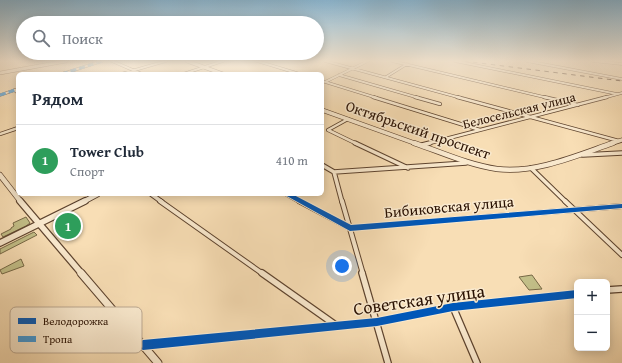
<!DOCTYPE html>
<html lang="ru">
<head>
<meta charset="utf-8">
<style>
  body { margin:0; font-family:"Gentium Book Plus",serif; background:#f2f2f3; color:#1f2937 }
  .controls { position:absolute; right:12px; bottom:12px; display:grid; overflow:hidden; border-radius:6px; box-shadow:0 2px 10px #0003 }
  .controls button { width:36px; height:36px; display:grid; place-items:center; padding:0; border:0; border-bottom:1px solid #e0e1e3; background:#fff; color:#1f2937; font:20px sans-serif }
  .you { position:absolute; left:342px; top:266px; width:14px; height:14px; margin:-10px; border:3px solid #fff; border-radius:50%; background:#1a73e8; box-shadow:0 0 0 6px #1a73e833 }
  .badge { display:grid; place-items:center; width:26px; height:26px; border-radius:50%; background:#b45309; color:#fff; font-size:13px; font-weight:700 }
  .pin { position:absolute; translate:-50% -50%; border:2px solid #fff; box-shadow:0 1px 4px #0006 }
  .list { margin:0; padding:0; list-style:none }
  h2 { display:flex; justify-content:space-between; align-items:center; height:52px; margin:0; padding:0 16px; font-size:17px }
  h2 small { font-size:13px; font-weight:400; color:#747a83 }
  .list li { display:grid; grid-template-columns:26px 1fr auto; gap:12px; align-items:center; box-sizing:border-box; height:72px; padding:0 16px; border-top:1px solid #e0e1e3 }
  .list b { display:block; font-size:15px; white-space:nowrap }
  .list p { margin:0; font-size:13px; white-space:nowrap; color:#747a83 }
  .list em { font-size:13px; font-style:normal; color:#747a83 }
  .icon { flex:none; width:22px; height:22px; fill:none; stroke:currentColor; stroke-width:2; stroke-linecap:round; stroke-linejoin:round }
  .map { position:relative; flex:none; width:622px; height:363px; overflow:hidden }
  .search { position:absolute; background:#fff; box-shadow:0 2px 10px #0003; left:16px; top:16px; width:308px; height:44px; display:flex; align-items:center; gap:10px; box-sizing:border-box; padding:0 14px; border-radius:22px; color:#747a83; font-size:15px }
  .panel { position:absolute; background:#fff; box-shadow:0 2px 10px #0003; left:16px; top:72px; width:308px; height:124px; border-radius:6px }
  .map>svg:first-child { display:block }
</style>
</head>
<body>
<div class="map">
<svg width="622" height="363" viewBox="0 0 622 363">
  <rect width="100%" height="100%" fill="#f8deb5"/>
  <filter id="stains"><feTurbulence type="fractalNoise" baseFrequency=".005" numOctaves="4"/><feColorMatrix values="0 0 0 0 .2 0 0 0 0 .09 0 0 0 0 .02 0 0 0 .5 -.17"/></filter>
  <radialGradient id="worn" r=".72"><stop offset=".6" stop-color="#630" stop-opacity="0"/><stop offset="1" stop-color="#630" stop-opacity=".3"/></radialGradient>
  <path fill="#c3c089" stroke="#766846" d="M 26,217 L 30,223 L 26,226 L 3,237 L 1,234 L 11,229 L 11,228 L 14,226 L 13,223 Z
    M 34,232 L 37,235 L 0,254 L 0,249 Z
    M 21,259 L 24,266 L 2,274 L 0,270 Z
    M 532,275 L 542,289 L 529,290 L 519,277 Z"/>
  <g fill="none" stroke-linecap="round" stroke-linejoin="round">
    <defs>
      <path id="pedestrian" d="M 62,74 L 102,61
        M 0,95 L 18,89"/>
      <path id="minor-far4" d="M 112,61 L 142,74
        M 257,61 L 300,74
        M 325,61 L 461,98
        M 392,61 L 548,98
        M 455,61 L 617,94
        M 527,61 L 622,79
        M 593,61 L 622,64
        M 64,73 L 66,74
        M 121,74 L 166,61
        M 183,74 L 223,61
        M 339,75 L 419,98
        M 386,77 L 407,64
        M 322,81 L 377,98
        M 325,82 L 368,61
        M 14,90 L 18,93
        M 603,98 L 622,93"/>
      <path id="minor-far3" d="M 373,97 L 480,130
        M 415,97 L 440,104
        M 457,97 L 619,141
        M 544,97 L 578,105
        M 328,130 L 357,144
        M 328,130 L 348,119
        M 0,134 L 18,128
        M 426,144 L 607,97"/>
      <path id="minor-far2" d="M 355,143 L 408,168
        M 422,145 L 430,143
        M 583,155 L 622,153
        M 322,165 L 334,172 L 466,163
        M 531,168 L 566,202
        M 334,172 L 342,202
        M 151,194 L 162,202
        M 287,194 L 301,202"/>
      <path id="minor-far1" d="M 160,201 L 263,274
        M 299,201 L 350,228 L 622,206
        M 342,201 L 363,274
        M 565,201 L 622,255"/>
      <path id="minor" d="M 262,273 L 337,326
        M 362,273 L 388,363
        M 607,290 L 622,289
        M 453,307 L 477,363
        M 143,345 L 377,322 L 453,307 L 577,294"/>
      <path id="tertiary-far4" d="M 187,61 L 223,74
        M 0,73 L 66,61"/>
      <path id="tertiary-far3" d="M 322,110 L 417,144
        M 610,144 L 622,140"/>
      <path id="tertiary-far2" d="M 414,143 C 441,152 469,165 497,169 C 535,174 578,155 613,143
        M 0,175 L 21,202
        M 83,202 L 98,194"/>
      <path id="tertiary-far1" d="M 20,201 L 82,274
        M 0,243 L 85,201"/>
      <path id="tertiary" d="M 81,273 L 158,363"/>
    </defs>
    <use href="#pedestrian" stroke="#5e442f" stroke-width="3"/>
    <use href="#minor-far4" stroke="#5e442f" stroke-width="3"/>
    <use href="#minor-far3" stroke="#5e442f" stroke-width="4"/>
    <use href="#minor-far2" stroke="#5e442f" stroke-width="5.5"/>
    <use href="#minor-far1" stroke="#5e442f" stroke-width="6"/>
    <use href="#minor" stroke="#5e442f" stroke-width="8"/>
    <use href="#tertiary-far4" stroke="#5e442f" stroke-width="4"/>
    <use href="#tertiary-far3" stroke="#5e442f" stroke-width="5"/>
    <use href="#tertiary-far2" stroke="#5e442f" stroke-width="6"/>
    <use href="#tertiary-far1" stroke="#5e442f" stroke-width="8"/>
    <use href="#tertiary" stroke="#5e442f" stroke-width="9"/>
    <use href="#pedestrian" stroke="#faeacf" stroke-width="2"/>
    <use href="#minor-far4" stroke="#faeacf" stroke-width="2"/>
    <use href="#minor-far3" stroke="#faeacf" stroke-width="2.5"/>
    <use href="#minor-far2" stroke="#faeacf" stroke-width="3.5"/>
    <use href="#minor-far1" stroke="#faeacf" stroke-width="4"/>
    <use href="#minor" stroke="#faeacf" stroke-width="5.5"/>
    <use href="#tertiary-far4" stroke="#faeacf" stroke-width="3"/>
    <use href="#tertiary-far3" stroke="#faeacf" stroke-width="3.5"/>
    <use href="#tertiary-far2" stroke="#faeacf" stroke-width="4.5"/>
    <use href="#tertiary-far1" stroke="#faeacf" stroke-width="5.5"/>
    <use href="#tertiary" stroke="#faeacf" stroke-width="7"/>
    <path stroke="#2a1102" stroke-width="1" stroke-dasharray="4.5 4.5" stroke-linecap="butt" d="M 464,61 L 622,81"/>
    <path stroke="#3d9add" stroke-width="3" stroke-dasharray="6 3" stroke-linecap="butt" d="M 62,74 L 102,61
      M 0,95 L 18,89"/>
    <defs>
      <path id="cycleway" d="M 284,194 L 292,194 L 351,225 L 622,204 L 622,208 L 350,231 L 285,195 Z
        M 577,290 L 577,298 L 453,311 L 377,326 L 143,350 L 140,348 L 138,345 L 140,342 L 143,340 L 377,318 L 453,303 Z"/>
    </defs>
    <use href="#cycleway" stroke="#faeacf" stroke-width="2"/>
    <use href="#cycleway" fill="#0057b8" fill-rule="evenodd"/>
  </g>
  <linearGradient id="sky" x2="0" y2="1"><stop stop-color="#8ab7d3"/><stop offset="0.55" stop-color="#fcf0de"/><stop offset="1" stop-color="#fcf0de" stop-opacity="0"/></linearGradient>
  <rect width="622" height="111" fill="url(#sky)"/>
  <g text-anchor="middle" stroke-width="3" stroke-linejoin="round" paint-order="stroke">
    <g font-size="13" fill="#2a1102" stroke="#faeacf">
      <text transform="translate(519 110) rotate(-14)" y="5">Белосельская улица</text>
    </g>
    <g font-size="15" fill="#2a1102" stroke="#faeacf">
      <text transform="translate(418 130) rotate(19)" y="5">Октябрьский проспект</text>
      <text transform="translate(449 207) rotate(-5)" y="5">Бибиковская улица</text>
    </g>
    <g font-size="18" fill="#2a1102" stroke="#faeacf">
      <text transform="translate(419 300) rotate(-8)" y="6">Советская улица</text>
    </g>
  </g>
  <rect x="10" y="307" width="132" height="46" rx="6" fill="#faeacf" stroke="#bca992" stroke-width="1"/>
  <rect x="18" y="318" width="18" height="6" fill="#0057b8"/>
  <rect x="18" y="336" width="18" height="6" fill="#3d9add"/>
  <g font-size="11" fill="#2a1102">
    <text x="43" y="325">Велодорожка</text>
    <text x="43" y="343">Тропа</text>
  </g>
  <rect width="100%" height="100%" filter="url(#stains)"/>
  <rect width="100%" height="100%" fill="url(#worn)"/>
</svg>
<div class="controls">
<button>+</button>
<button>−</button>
</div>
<div class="you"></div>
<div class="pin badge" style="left:68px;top:226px;background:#2e9e5b">1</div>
<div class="search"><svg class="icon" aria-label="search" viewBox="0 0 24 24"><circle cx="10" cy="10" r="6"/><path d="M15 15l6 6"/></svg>Поиск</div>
<section class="panel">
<h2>Рядом<small></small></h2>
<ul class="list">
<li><span class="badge" style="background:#2e9e5b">1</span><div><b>Tower Club</b><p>Спорт</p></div><em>410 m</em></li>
</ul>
</section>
</div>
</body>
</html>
